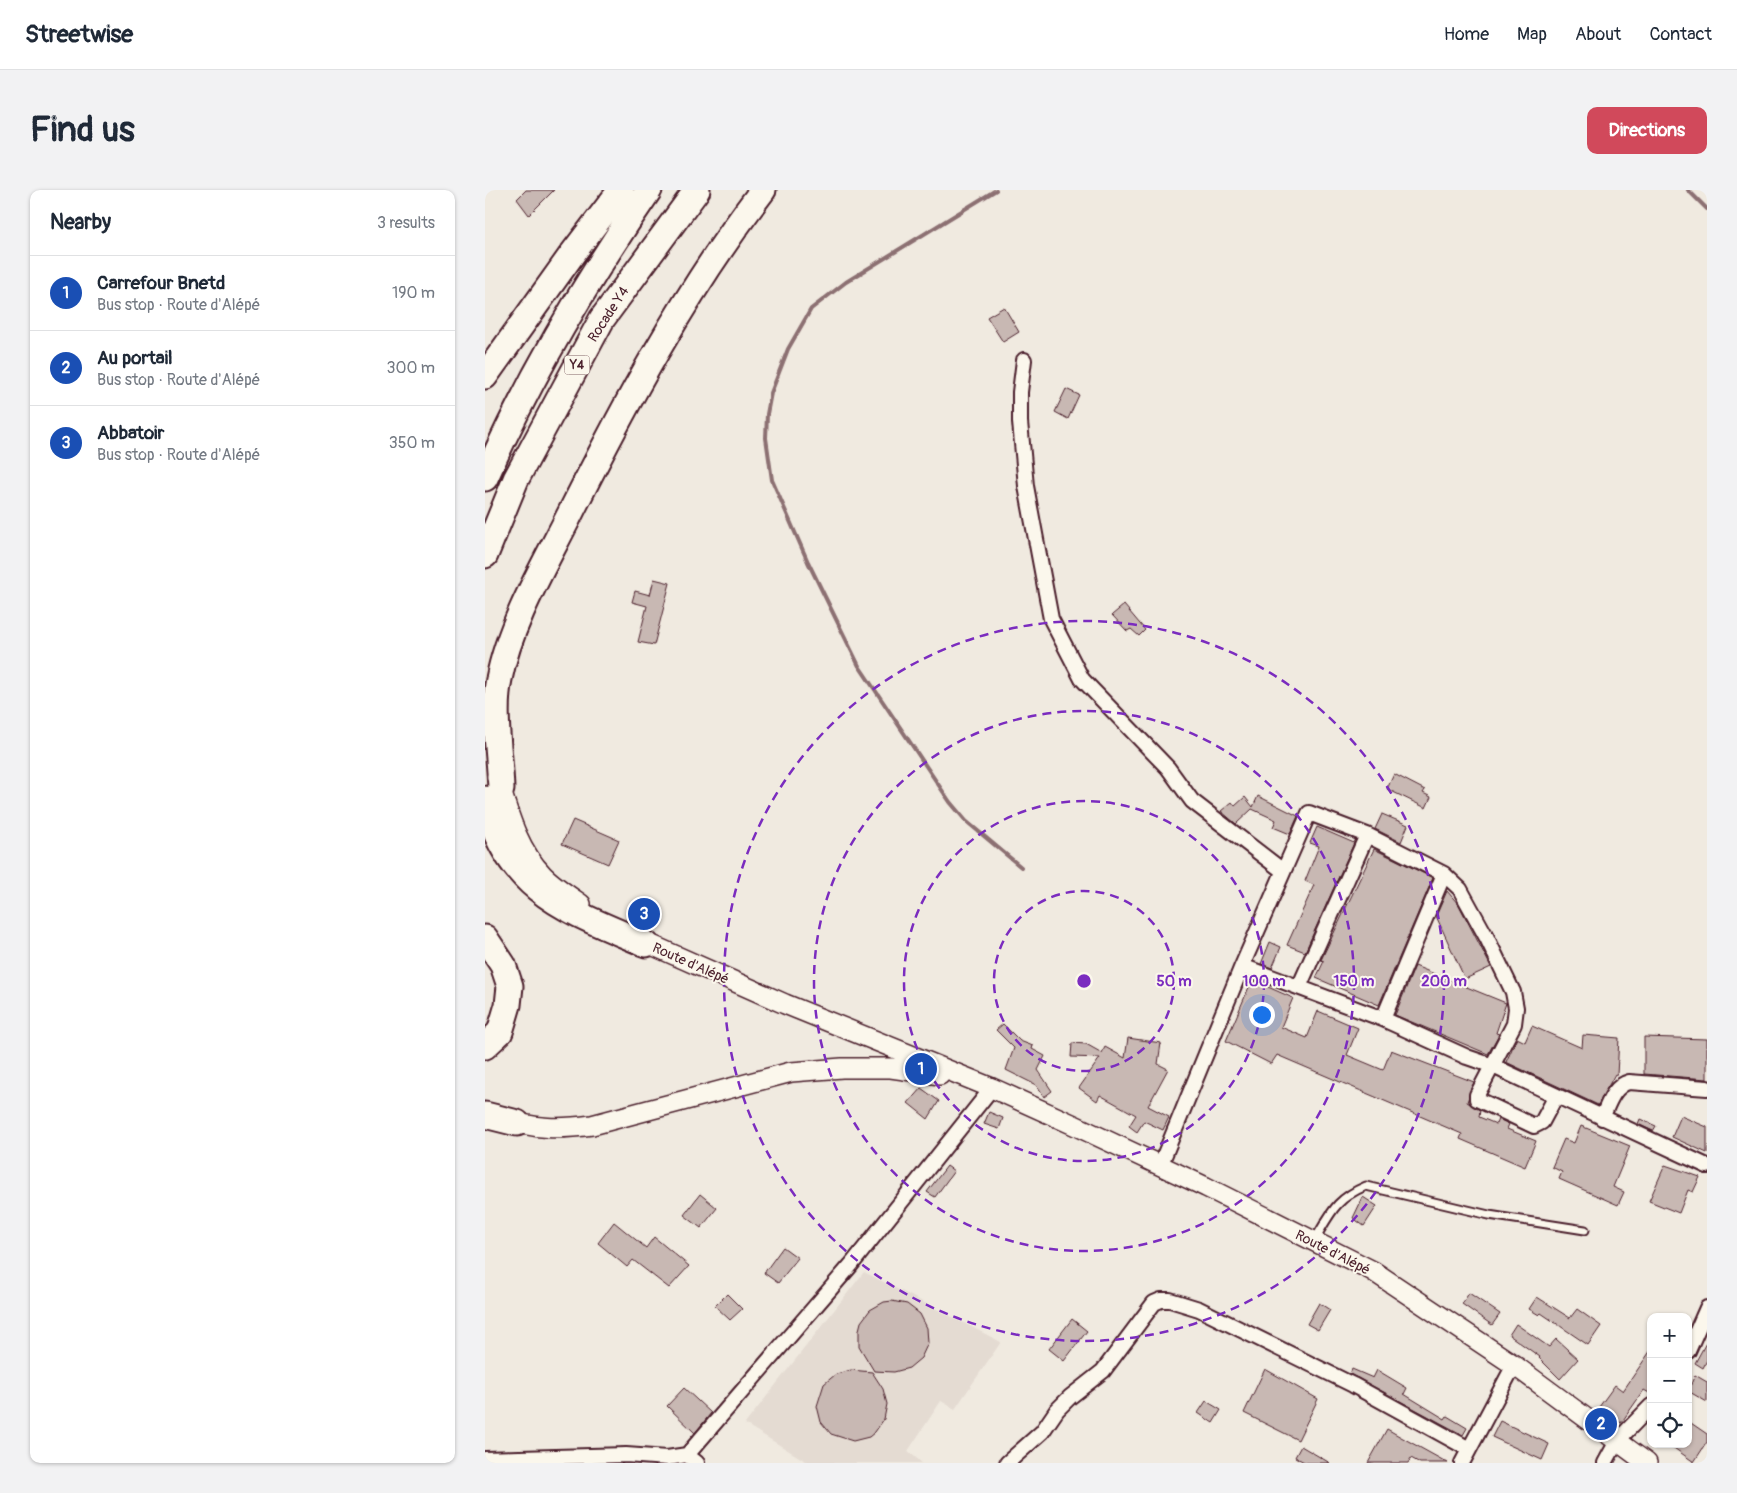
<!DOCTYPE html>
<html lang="en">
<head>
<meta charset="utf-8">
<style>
  body { margin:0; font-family:Pangolin,sans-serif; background:#f2f2f3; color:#1f2937 }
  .controls { position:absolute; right:15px; bottom:15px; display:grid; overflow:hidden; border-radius:10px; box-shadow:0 1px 4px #0004 }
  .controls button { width:45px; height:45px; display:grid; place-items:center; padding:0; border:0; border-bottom:1px solid #e0e1e3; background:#fff; color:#1f2937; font:25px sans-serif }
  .you { position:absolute; left:776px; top:824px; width:18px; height:18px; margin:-12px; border:4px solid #fff; border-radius:50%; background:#1a73e8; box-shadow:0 0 0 8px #1a73e833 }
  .badge { display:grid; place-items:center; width:32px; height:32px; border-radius:50%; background:#d1495b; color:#fff; font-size:16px; font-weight:700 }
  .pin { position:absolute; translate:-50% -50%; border:2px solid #fff; box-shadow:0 1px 5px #0006 }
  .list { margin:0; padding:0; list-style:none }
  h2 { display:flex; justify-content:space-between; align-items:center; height:65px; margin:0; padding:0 20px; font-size:21px }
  h2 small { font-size:16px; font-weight:400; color:#747a83 }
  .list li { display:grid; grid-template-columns:32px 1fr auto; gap:15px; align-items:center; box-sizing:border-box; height:75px; padding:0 20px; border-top:1px solid #e0e1e3 }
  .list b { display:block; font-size:19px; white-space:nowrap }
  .list p { margin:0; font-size:16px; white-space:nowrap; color:#747a83 }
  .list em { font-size:16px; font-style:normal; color:#747a83 }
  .icon { flex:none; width:28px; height:28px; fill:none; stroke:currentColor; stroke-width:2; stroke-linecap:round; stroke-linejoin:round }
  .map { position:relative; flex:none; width:1222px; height:1273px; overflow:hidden; border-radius:10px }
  header { display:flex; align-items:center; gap:30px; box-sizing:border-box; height:70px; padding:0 25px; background:#fff; border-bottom:1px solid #e0e1e3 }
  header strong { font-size:24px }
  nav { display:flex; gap:28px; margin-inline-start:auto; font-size:18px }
  .intro { display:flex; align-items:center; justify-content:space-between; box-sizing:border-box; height:120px; padding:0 30px }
  h1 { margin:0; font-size:35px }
  .button { padding:12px 22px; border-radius:10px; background:#d1495b; color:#fff; font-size:18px; font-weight:700 }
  main { display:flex; gap:30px; padding:0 30px }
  aside { flex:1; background:#fff; border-radius:10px; box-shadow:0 1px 4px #0004 }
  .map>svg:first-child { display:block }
</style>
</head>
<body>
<header>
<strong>Streetwise</strong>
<nav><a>Home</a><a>Map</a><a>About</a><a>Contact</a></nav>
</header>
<div class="intro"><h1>Find us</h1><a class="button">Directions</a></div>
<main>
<aside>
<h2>Nearby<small>3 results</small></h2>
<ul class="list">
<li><span class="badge" style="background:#1a4fb4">1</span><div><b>Carrefour Bnetd</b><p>Bus stop · Route d'Alépé</p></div><em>190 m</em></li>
<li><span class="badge" style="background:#1a4fb4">2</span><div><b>Au portail</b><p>Bus stop · Route d'Alépé</p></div><em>300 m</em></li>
<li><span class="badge" style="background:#1a4fb4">3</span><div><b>Abbatoir</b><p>Bus stop · Route d'Alépé</p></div><em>350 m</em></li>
</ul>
</aside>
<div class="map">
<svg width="1222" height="1273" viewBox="0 0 1222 1273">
  <rect width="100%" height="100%" fill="#f0eae0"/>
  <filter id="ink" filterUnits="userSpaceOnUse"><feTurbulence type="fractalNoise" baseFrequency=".02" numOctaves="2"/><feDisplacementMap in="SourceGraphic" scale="10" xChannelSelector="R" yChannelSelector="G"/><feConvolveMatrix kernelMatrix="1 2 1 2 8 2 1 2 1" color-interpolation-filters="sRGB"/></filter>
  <g filter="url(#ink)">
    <path fill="#e4dbd2" d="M 379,1082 L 516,1152 L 470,1219 L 456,1211 L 423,1261 L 437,1273 L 324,1273 L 260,1234 Z"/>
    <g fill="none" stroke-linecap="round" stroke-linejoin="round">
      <path stroke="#8c6f72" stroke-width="4" d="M 511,0 L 361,92 L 326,119 L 303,159 L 286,203 L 282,224 L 281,248 L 287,290 L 323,372 L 374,476 L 465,612 L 481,631 L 536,677
        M 1203,0 L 1222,19"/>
    </g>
    <path fill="#c8b8b3" stroke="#4a1f2b" d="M 41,0 L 69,0 L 44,25 L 32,9 Z
      M 519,117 L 534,142 L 518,152 L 502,127 Z
      M 581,199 L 594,205 L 583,229 L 570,222 Z
      M 169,389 L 185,393 L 169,455 L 153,452 L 162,416 L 147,412 L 150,401 L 165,405 Z
      M 639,415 L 660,440 L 654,446 L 646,439 L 642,441 L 627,425 Z
      M 909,584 L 940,600 L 938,603 L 946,607 L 941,618 L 902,599 Z
      M 773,606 L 813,626 L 805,644 L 788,637 L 791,630 L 767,619 L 751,634 L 736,621 L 747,612 L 750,616 L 760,607 L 768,617 Z
      M 897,624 L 923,635 L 916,652 L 890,639 Z
      M 88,630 L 134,650 L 123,674 L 77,654 Z
      M 832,637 L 869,653 L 820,762 L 802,755 L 829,695 L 820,691 L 834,656 L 825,653 Z
      M 889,659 L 948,688 L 894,815 L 831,788 L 839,771 L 836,770 Z
      M 962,701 L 974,715 L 1006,777 L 980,789 L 951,726 Z
      M 785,752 L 796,757 L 787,778 L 776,774 Z
      M 930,776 L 1021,813 L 1011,843 L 1014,844 L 1003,864 L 910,825 Z
      M 767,790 L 808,808 L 796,837 L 822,848 L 833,821 L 873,838 L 862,865 L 898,880 L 906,860 L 989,892 L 982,912 L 995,920 L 994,927 L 1011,934 L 1013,929 L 1024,934 L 1022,939 L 1051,951 L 1040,977 L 975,949 L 977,944 L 792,865 L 786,874 L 741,851 Z
      M 518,834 L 535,851 L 548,856 L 547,859 L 560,866 L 553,880 L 567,901 L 559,907 L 551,895 L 521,880 L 529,858 L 511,840 Z
      M 1047,836 L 1097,858 L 1098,845 L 1134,848 L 1132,885 L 1130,884 L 1113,915 L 1021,872 L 1032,848 L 1040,852 Z
      M 1159,847 L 1222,849 L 1222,889 L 1159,884 Z
      M 643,848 L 676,853 L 673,874 L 683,879 L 663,916 L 684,927 L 678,940 L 659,931 L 652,942 L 644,936 L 651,925 L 615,905 L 612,911 L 594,898 L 615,868 L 586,867 L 587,853 L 601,854 L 617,863 L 620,857 L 640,868 Z
      M 436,898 L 454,911 L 443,929 L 423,913 Z
      M 504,922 L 518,928 L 514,939 L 499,934 Z
      M 1196,926 L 1222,937 L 1222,963 L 1187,947 Z
      M 1155,929 L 1171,936 L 1168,941 L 1153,934 Z
      M 1096,936 L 1145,956 L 1128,997 L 1139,1002 L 1133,1015 L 1074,989 L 1077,982 L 1067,977 L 1079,949 L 1089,953 Z
      M 1180,975 L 1215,987 L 1208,1002 L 1203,1000 L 1194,1023 L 1164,1011 Z
      M 462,976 L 469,981 L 450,1007 L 442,1002 Z
      M 215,1004 L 232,1018 L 216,1038 L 199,1025 Z
      M 878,1007 L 892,1016 L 879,1036 L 868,1028 Z
      M 129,1032 L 161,1058 L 169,1047 L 204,1076 L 184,1098 L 148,1070 L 142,1077 L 113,1053 Z
      M 298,1057 L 313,1068 L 293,1093 L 279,1083 Z
      M 984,1103 L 1015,1124 L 1007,1135 L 977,1114 Z
      M 242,1104 L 257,1119 L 245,1130 L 230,1116 Z
      M 1052,1107 L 1085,1128 L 1092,1119 L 1116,1136 L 1103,1155 L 1056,1123 L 1054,1125 L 1044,1119 Z
      M 407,1111 L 422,1114 L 435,1124 L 442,1138 L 443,1153 L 436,1168 L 424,1178 L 409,1182 L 389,1181 L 374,1156 L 374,1140 L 376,1132 L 385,1120 L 399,1112 Z
      M 834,1113 L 845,1120 L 833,1140 L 822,1134 Z
      M 587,1129 L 602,1141 L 579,1171 L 564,1159 Z
      M 1031,1134 L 1064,1157 L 1071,1149 L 1093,1169 L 1075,1189 L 1054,1168 L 1055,1167 L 1024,1145 Z
      M 1222,1151 L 1222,1170 L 1218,1178 L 1210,1173 Z
      M 1166,1160 L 1166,1204 L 1159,1200 L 1136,1233 L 1114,1217 L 1130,1195 L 1138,1201 Z
      M 780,1179 L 833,1209 L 813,1250 L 759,1223 Z
      M 867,1179 L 888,1188 L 892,1180 L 922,1198 L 919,1204 L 960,1229 L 962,1226 L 982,1238 L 978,1245 L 865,1184 Z
      M 366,1180 L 387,1182 L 398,1199 L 402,1214 L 399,1229 L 390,1242 L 384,1247 L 368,1251 L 346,1244 L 336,1232 L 332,1216 L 339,1194 L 351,1184 Z
      M 1210,1185 L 1222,1192 L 1222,1212 L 1203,1201 Z
      M 199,1198 L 226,1223 L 210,1243 L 182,1216 Z
      M 721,1211 L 736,1220 L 728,1233 L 713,1223 Z
      M 1015,1231 L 1064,1254 L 1057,1270 L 1007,1247 Z
      M 1203,1231 L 1222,1244 L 1222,1252 L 1209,1272 L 1183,1254 L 1203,1254 Z
      M 902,1239 L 916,1247 L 963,1273 L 935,1273 L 926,1268 L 923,1273 L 883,1273 Z
      M 816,1256 L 845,1273 L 821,1273 L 810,1267 Z"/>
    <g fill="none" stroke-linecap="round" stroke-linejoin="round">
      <defs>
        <path id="lane" d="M 829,1051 C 846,1023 850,1009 881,996 L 1004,1025 L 1100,1040"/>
        <path id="street" d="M 539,170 L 535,202 L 535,232 L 541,296 L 566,429 L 597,489 L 683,578 L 707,611 L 798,681
          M 757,776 L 898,829 L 982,867 L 1008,876 L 1222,976
          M 814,797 L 882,645
          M 898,829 L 959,684
          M 1117,928 C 1123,915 1128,896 1144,892 L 1222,898
          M 675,976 L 757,776 L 824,623 L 882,645 L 959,684 L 975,699 L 1002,748 L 1028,802 L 1031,818 L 1029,834 L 992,905 L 992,909 L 1049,936 L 1057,932 L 1071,906
          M 1203,1161 L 1222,1118
          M 202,1265 L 212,1273
          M 0,1269 L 141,1265 L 182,1268 L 202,1265 L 366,1075 L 507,898
          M 522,1273 L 557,1242 L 572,1220 L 585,1207 L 618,1181 L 669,1113 L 676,1110 L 685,1110 L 714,1119 L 868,1195 L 984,1259
          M 977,1273 L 1029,1175
          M 1120,1273 L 1132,1251 L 1166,1216"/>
        <path id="secondary" d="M 12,587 C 23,622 32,658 58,685 C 69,696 83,705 96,714
          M 151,748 L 300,814 L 507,898 L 589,935 L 721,997 L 888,1081 L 1029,1175 L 1162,1273
          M 19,928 C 48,940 77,939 107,935 L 306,882 L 357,878 L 406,878 L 455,885"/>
        <path id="highway" d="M 0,186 L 88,63 L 136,0
          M 0,288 C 45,187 101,91 164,0
          M 0,365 L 31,289 L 117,129 L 212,0
          M 16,599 C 15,565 7,522 14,489 C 24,436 57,379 82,330 C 139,216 200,102 278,0
          M 0,609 C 22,702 82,720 161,754
          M 0,748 L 18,775 L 25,796 L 23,815 L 15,842 L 0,856
          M 0,925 L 32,933"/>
      </defs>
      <use href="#lane" stroke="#4a1f2b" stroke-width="11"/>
      <use href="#street" stroke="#4a1f2b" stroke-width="18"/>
      <use href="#secondary" stroke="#4a1f2b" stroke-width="22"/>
      <use href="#highway" stroke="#4a1f2b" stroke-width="29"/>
      <use href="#lane" stroke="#fbf7ec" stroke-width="7"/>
      <use href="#street" stroke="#fbf7ec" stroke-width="14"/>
      <use href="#secondary" stroke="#fbf7ec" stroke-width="19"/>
      <use href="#highway" stroke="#fbf7ec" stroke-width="25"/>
    </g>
  </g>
  <g fill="none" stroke="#7b2cbf" stroke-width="2.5" stroke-dasharray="9 6">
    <circle cx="599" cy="791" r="90"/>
    <circle cx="599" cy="791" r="180"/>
    <circle cx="599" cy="791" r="270"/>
    <circle cx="599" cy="791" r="360"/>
  </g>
  <g text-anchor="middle" stroke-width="4" stroke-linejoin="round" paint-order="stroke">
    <rect fill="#fbf7ec" stroke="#7f6065" stroke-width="1" x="79.5" y="165.5" width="25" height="19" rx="4"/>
    <g font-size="12" font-weight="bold" fill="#4a1f2b">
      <text x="92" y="179">Y4</text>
    </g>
    <g font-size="14" fill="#4a1f2b" stroke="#fbf7ec">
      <text transform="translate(123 124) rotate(-57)" y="5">Rocade Y4</text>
      <text transform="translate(206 773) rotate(24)" y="5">Route d'Alépé</text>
      <text transform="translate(848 1062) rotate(27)" y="5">Route d'Alépé</text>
    </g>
  </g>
  <circle cx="599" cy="791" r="8" fill="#7b2cbf" stroke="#fbf7ec" stroke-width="2.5"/>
  <g font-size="15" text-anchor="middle" font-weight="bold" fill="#7b2cbf" stroke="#fbf7ec" stroke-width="4" stroke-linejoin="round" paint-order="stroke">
    <text x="689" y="796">50 m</text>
    <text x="779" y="796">100 m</text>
    <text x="869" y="796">150 m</text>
    <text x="959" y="796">200 m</text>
  </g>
</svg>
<div class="controls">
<button>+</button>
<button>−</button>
<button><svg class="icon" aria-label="locate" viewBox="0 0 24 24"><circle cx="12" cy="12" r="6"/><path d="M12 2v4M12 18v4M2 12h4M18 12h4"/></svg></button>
</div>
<div class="you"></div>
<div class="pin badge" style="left:436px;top:879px;background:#1a4fb4">1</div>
<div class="pin badge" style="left:1116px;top:1234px;background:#1a4fb4">2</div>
<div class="pin badge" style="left:159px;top:724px;background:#1a4fb4">3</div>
</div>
</main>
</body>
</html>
